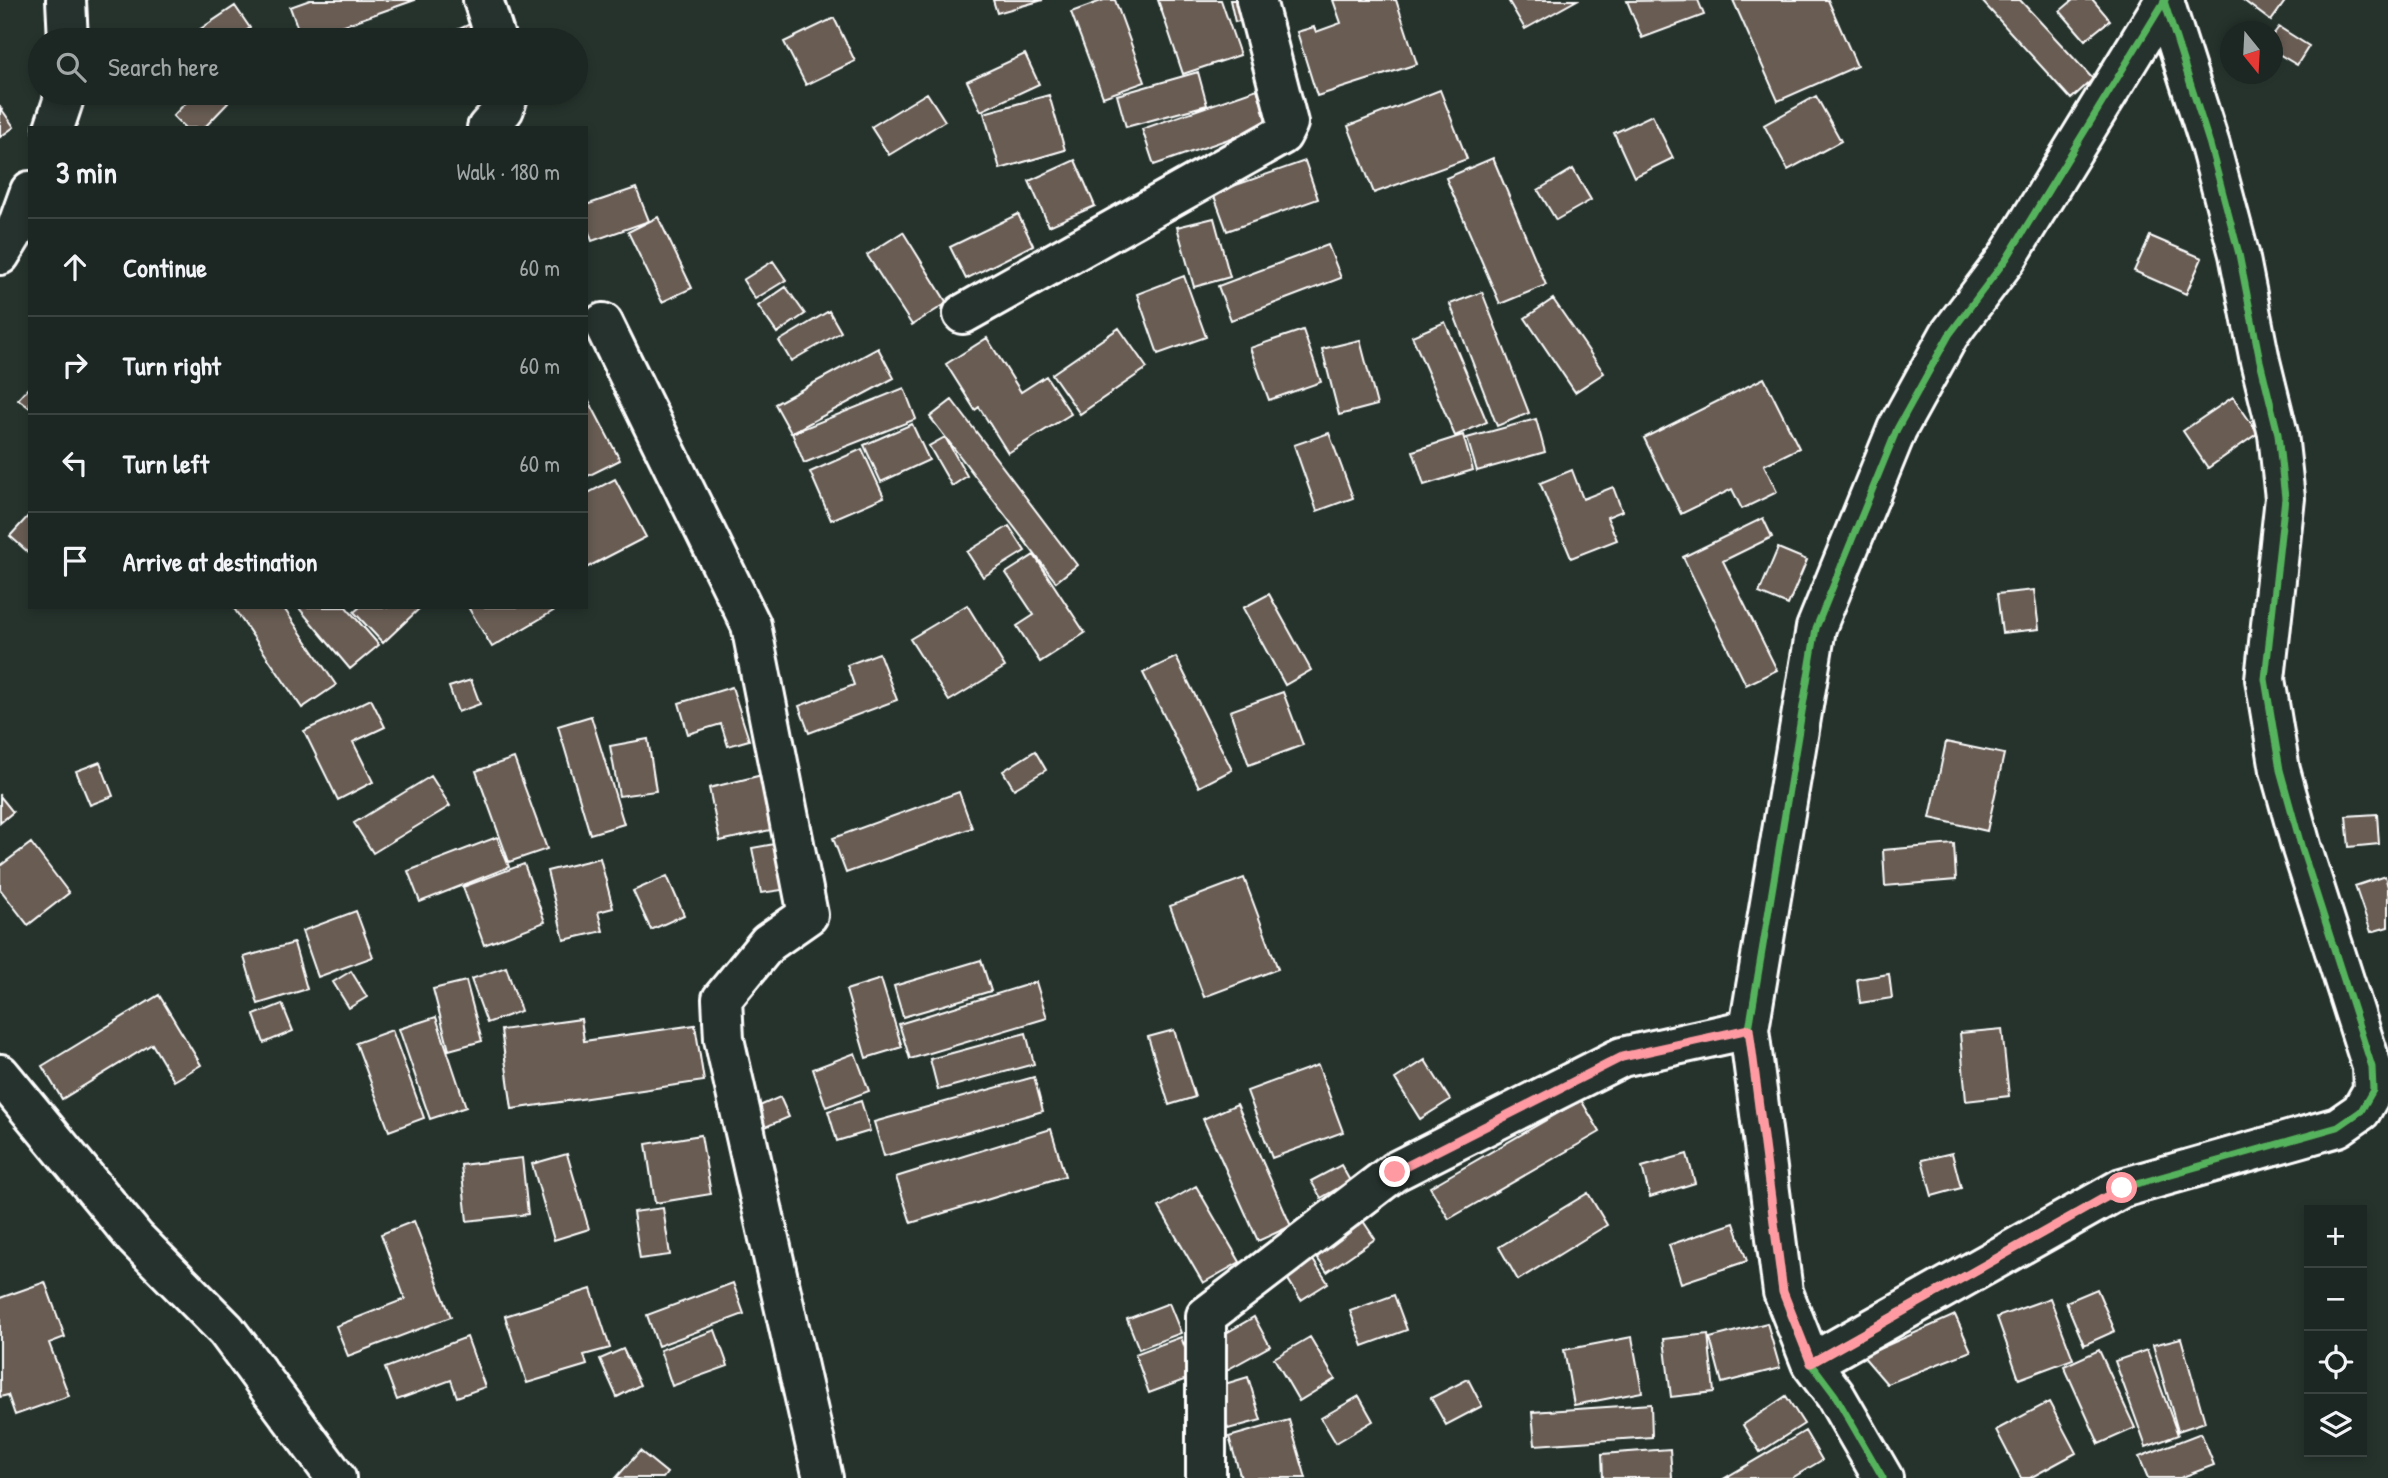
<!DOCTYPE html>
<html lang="en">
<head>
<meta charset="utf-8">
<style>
  body { margin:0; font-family:"Patrick Hand",sans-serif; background:#29322f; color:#f1f3f6 }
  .controls { position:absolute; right:21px; bottom:21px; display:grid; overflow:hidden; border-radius:0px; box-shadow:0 4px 10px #0003 }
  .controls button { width:63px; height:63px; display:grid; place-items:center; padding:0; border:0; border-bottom:2px solid #3a4340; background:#1c2622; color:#f1f3f6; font:35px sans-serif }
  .compass { position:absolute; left:2220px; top:21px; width:63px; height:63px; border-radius:50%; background:#1c2622; box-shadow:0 4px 10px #0003; rotate:162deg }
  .stop { position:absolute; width:21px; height:21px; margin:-16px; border:5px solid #ff9aa2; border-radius:50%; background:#fff }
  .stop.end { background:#ff9aa2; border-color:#fff; box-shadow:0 2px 7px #0008 }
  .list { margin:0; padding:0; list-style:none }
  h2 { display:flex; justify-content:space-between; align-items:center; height:91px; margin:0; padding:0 28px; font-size:30px }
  h2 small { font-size:23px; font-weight:400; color:#a0a5a5 }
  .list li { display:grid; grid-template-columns:46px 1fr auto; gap:21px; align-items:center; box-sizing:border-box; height:98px; padding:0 28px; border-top:2px solid #3a4340 }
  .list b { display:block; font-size:26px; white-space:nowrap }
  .list em { font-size:23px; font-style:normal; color:#a0a5a5 }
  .icon { flex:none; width:38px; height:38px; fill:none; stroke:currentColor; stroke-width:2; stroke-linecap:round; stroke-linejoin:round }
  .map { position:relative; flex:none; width:2388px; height:1478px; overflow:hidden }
  .search { position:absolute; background:#1c2622; box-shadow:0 4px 10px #0003; left:28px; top:28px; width:560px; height:77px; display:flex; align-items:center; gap:18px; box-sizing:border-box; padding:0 24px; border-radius:38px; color:#a0a5a5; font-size:26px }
  .panel { position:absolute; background:#1c2622; box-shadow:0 4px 10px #0003; left:28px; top:126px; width:560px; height:483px; border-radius:0px }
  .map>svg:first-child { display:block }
</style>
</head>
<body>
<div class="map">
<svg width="2388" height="1478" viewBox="0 0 2388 1478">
  <rect width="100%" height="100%" fill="#26332d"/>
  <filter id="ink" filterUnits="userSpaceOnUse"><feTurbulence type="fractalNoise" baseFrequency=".0143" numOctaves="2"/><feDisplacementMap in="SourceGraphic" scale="14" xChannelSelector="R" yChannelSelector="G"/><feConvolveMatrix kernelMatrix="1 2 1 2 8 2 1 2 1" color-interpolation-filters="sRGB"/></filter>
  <g filter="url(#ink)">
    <path fill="#675b53" stroke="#fff" stroke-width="2" d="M 310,0 L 415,0 L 302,40 L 290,7 Z
      M 993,0 L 1043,0 L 997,13 Z
      M 1104,0 L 1115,0 L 1145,82 L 1103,97 L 1071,12 Z
      M 1158,0 L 1221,0 L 1240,55 L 1183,74 Z
      M 1230,0 L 1252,0 L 1256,17 L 1235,22 Z
      M 1333,0 L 1396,0 L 1417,64 L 1317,96 L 1297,32 L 1314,27 L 1316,32 L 1341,23 Z
      M 1508,0 L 1577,0 L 1525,29 Z
      M 1698,0 L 1704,15 L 1642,38 L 1627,1 Z
      M 1733,0 L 1828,0 L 1857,66 L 1778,101 Z
      M 1981,0 L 2020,0 L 2093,79 L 2071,99 Z
      M 2073,0 L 2093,0 L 2110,20 L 2085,40 L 2060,11 Z
      M 2243,0 L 2286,0 L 2271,21 Z
      M 235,6 L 250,28 L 232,40 L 184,40 Z
      M 834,18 L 855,61 L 806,85 L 784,42 Z
      M 470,24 L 477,40 L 435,40 Z
      M 2279,27 L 2309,46 L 2297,65 L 2272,50 L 2272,36 Z
      M 1025,54 L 1039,84 L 981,111 L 967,81 Z
      M 1198,72 L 1207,105 L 1126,127 L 1117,95 Z
      M 1257,89 L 1269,125 L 1154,165 L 1142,129 Z
      M 1440,90 L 1467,159 L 1374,193 L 1348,126 Z
      M 195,93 L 218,93 L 228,103 L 204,128 L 185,128 L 173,116 Z
      M 927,93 L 945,121 L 889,155 L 871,127 Z
      M 1049,95 L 1065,150 L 1000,169 L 984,113 Z
      M 1816,96 L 1841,141 L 1788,170 L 1764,125 Z
      M 0,107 L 14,127 L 0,137 Z
      M 1652,115 L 1673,158 L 1634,177 L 1614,133 Z
      M 1493,158 L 1546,285 L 1500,304 L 1446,178 Z
      M 1075,160 L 1095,206 L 1049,226 L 1029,181 Z
      M 1305,161 L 1318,199 L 1227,231 L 1213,193 Z
      M 1573,169 L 1591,200 L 1556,220 L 1538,190 Z
      M 636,188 L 649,221 L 592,241 L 586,224 L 586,205 Z
      M 1018,214 L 1033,245 L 966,279 L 950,247 Z
      M 658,217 L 692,288 L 662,302 L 628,232 Z
      M 1214,218 L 1230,277 L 1194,287 L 1177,227 Z
      M 903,232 L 947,303 L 912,325 L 867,255 Z
      M 2150,236 L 2202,258 L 2186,294 L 2134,271 Z
      M 1328,245 L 1341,278 L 1231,320 L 1218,286 Z
      M 773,261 L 786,280 L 755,299 L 743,280 Z
      M 1184,276 L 1206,337 L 1158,354 L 1137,294 Z
      M 786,287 L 805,314 L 777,333 L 758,306 Z
      M 1482,292 L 1529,413 L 1497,426 L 1450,304 Z
      M 1553,299 L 1604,373 L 1575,392 L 1525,318 Z
      M 829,311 L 841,332 L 791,361 L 779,341 Z
      M 1445,322 L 1487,422 L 1455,436 L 1412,336 Z
      M 1119,328 L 1147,368 L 1080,414 L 1052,374 Z
      M 1303,330 L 1321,382 L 1269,400 L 1250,348 Z
      M 987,338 L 1021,392 L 1046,376 L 1071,414 L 1008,453 L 979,407 L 975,410 L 946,364 Z
      M 1360,340 L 1377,405 L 1339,415 L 1322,349 Z
      M 878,348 L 894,378 L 791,433 L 775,404 Z
      M 1764,378 L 1799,448 L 1764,465 L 1777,492 L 1742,509 L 1732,489 L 1681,514 L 1644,438 Z
      M 30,386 L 30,408 L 18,399 Z
      M 904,388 L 916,419 L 804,463 L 792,433 Z
      M 587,397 L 620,460 L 586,477 L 586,398 Z
      M 2233,397 L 2258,433 L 2208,468 L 2183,431 Z
      M 952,400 L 1077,565 L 1056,582 L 930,417 Z
      M 1536,419 L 1545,452 L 1477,471 L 1467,438 Z
      M 912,424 L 929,460 L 881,482 L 864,445 Z
      M 1329,433 L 1353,498 L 1317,511 L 1294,445 Z
      M 1463,435 L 1473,470 L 1424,485 L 1413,451 Z
      M 945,437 L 967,476 L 952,486 L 929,446 Z
      M 862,449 L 884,497 L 831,520 L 810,472 Z
      M 1572,470 L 1583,499 L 1613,487 L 1622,511 L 1607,517 L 1617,540 L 1571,558 L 1540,483 Z
      M 615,479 L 646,537 L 586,568 L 586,494 Z
      M 30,514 L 30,554 L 10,536 Z
      M 1763,518 L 1772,537 L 1723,561 L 1777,670 L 1746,685 L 1683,557 Z
      M 1009,526 L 1025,551 L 983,577 L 967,552 Z
      M 1778,548 L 1807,560 L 1788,605 L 1759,593 Z
      M 1034,555 L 1085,633 L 1040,662 L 1017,626 L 1034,615 L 1006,573 Z
      M 2034,590 L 2039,629 L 2002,633 L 1997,594 Z
      M 1269,594 L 1311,670 L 1285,685 L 1243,608 Z
      M 967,605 L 1005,667 L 949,701 L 910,639 Z
      M 233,607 L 283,607 L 336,685 L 302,708 Z
      M 298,607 L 346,607 L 379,645 L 350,669 Z
      M 360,607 L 421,607 L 383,643 L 354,612 Z
      M 468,607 L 553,607 L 555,610 L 492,647 Z
      M 879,653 L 897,700 L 809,733 L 799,706 L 854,685 L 847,665 Z
      M 1176,657 L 1232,770 L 1199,787 L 1143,673 Z
      M 471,680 L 480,704 L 458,712 L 449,687 Z
      M 732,687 L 749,740 L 728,746 L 721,724 L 688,734 L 679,703 Z
      M 1283,692 L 1303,745 L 1249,765 L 1230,711 Z
      M 371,699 L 385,727 L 353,742 L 373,782 L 338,800 L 304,731 Z
      M 591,716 L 624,824 L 590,834 L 558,726 Z
      M 648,739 L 656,791 L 619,796 L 610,746 Z
      M 1946,742 L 2004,754 L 1987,831 L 1930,818 Z
      M 1035,751 L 1046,770 L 1014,789 L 1003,771 Z
      M 514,758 L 547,849 L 509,862 L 476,771 Z
      M 100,762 L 113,796 L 90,805 L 76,771 Z
      M 762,775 L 775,829 L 720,841 L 709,788 Z
      M 431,776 L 450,806 L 373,853 L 354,823 Z
      M 959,792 L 972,828 L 846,873 L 833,838 Z
      M 0,796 L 13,812 L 0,823 Z
      M 2377,814 L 2379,844 L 2349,847 L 2346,816 Z
      M 497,837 L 509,867 L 420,902 L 408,871 Z
      M 31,843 L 69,893 L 28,925 L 0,889 L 0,866 Z
      M 780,843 L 789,889 L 761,893 L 752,848 Z
      M 1954,844 L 1956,880 L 1885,886 L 1883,850 Z
      M 600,858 L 613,908 L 598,912 L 603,931 L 564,940 L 547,871 Z
      M 524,864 L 545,922 L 484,945 L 463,887 Z
      M 667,876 L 684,915 L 651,930 L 633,891 Z
      M 2385,876 L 2388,887 L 2388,927 L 2371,932 L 2355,886 Z
      M 1244,878 L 1278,969 L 1204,997 L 1170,906 Z
      M 356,911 L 373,957 L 318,977 L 302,931 Z
      M 294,943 L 307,989 L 258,1004 L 244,957 Z
      M 981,960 L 991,991 L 903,1017 L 894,986 Z
      M 506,967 L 521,1011 L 487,1023 L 471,979 Z
      M 351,971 L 367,997 L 349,1008 L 333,982 Z
      M 1889,974 L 1892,998 L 1860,1003 L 1857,979 Z
      M 881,979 L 902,1047 L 866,1058 L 846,990 Z
      M 466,981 L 482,1041 L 449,1050 L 433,989 Z
      M 1036,982 L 1047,1018 L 910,1059 L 899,1024 Z
      M 159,995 L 201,1065 L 174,1081 L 152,1044 L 62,1099 L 42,1066 Z
      M 282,1004 L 293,1031 L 264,1043 L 254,1015 Z
      M 436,1017 L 466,1107 L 430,1119 L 399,1029 Z
      M 581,1019 L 584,1041 L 695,1025 L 704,1081 L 512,1109 L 501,1030 Z
      M 2002,1029 L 2009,1096 L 1966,1101 L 1960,1033 Z
      M 392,1030 L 424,1118 L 389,1131 L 356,1043 Z
      M 1174,1030 L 1195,1097 L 1169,1105 L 1148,1037 Z
      M 1026,1033 L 1034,1064 L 938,1090 L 930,1059 Z
      M 855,1053 L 869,1091 L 826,1107 L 813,1069 Z
      M 1425,1060 L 1450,1100 L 1420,1119 L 1395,1079 Z
      M 1318,1065 L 1343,1132 L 1272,1158 L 1247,1091 Z
      M 1034,1077 L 1043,1111 L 884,1156 L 874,1122 Z
      M 780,1097 L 789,1117 L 763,1128 L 755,1108 Z
      M 1581,1100 L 1600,1132 L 1449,1219 L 1430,1187 Z
      M 861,1101 L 870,1131 L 837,1141 L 828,1111 Z
      M 1237,1104 L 1291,1226 L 1258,1241 L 1203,1119 Z
      M 1051,1129 L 1065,1176 L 911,1223 L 896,1177 Z
      M 701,1135 L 711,1194 L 655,1203 L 646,1144 Z
      M 1952,1153 L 1961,1188 L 1932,1196 L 1922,1160 Z
      M 567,1154 L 589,1229 L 554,1240 L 532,1164 Z
      M 1687,1154 L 1695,1183 L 1650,1197 L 1642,1167 Z
      M 522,1158 L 528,1214 L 467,1221 L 461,1165 Z
      M 1341,1165 L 1350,1181 L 1321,1198 L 1311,1181 Z
      M 1196,1186 L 1240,1262 L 1203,1283 L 1159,1207 Z
      M 1588,1193 L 1607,1225 L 1518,1280 L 1499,1247 Z
      M 663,1208 L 670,1255 L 640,1259 L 633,1212 Z
      M 1357,1212 L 1375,1239 L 1327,1272 L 1308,1245 Z
      M 414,1221 L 451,1317 L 348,1356 L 336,1326 L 405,1299 L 381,1234 Z
      M 1734,1223 L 1747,1261 L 1681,1283 L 1669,1245 Z
      M 1309,1254 L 1328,1283 L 1301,1300 L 1282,1270 Z
      M 45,1282 L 65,1337 L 49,1343 L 69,1396 L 15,1415 L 8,1395 L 0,1397 L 0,1298 Z
      M 733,1283 L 744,1314 L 658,1346 L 647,1315 Z
      M 591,1289 L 610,1348 L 584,1355 L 587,1365 L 527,1383 L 505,1316 Z
      M 2097,1289 L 2115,1331 L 2084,1345 L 2066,1302 Z
      M 1394,1295 L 1407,1330 L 1363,1346 L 1350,1311 Z
      M 2050,1298 L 2073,1359 L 2019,1379 L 1997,1317 Z
      M 1169,1303 L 1181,1333 L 1139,1349 L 1127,1319 Z
      M 1955,1315 L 1971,1351 L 1887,1384 L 1863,1356 Z
      M 1254,1317 L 1270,1346 L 1225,1371 L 1209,1343 Z
      M 1767,1323 L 1780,1368 L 1722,1383 L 1710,1338 Z
      M 715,1330 L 728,1366 L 672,1386 L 660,1350 Z
      M 1708,1334 L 1714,1392 L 1671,1397 L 1664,1339 Z
      M 467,1337 L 485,1387 L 457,1397 L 451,1380 L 397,1400 L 385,1368 Z
      M 1181,1337 L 1195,1376 L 1149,1393 L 1135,1354 Z
      M 1310,1337 L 1335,1379 L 1299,1401 L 1274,1358 Z
      M 1632,1337 L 1642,1392 L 1574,1405 L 1564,1350 Z
      M 2181,1338 L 2205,1422 L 2178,1431 L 2153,1345 Z
      M 623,1349 L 640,1385 L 617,1397 L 600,1359 Z
      M 2099,1350 L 2135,1428 L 2099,1444 L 2064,1366 Z
      M 2147,1350 L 2178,1435 L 2146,1447 L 2115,1361 Z
      M 1248,1377 L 1261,1420 L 1228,1429 L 1215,1387 Z
      M 1468,1379 L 1482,1406 L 1446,1425 L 1431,1398 Z
      M 1359,1396 L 1373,1421 L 1336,1443 L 1321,1418 Z
      M 1786,1396 L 1804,1424 L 1760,1452 L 1743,1425 Z
      M 2049,1402 L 2076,1453 L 2030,1478 L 2021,1478 L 1996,1430 Z
      M 1651,1404 L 1652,1437 L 1535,1445 L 1532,1412 Z
      M 1289,1420 L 1306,1478 L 1241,1478 L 1229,1437 Z
      M 1805,1431 L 1822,1460 L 1792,1478 L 1725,1478 Z
      M 2201,1433 L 2214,1465 L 2180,1478 L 2148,1478 L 2139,1457 Z
      M 1670,1449 L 1672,1478 L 1603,1478 L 1602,1454 Z
      M 640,1451 L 667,1473 L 663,1478 L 616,1478 Z"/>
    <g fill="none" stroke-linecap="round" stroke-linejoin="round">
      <defs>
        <path id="minor" d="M 66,0 L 68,40
          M 483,0 L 496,40
          M 54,128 L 63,101 L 64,93
          M 487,128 L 504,109 L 509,93
          M 0,255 L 17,227 L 30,191
          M 963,314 L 1282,135 L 1288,123 L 1256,0
          M 603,323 L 751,625 L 808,915 L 768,943 L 722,999 L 724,1039 L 823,1478
          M 0,1074 L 135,1238 L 226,1330 L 336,1478
          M 1811,1363 L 2122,1188 L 2338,1127 L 2361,1111 L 2373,1090 L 2372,1067 L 2302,849 L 2280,770 L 2265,679 L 2285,498 L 2278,434 L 2260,361 L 2239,254 L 2210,145 L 2164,1
          M 1206,1478 L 1206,1316 L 1394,1172 L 1622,1057 L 1749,1029
          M 1883,1478 L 1835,1395 L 1811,1363 L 1783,1292 L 1749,1029 L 1816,628 L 1897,429 L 1949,335 L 2007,258 L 2165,0"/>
      </defs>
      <use href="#minor" stroke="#fff" stroke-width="44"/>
      <use href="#minor" stroke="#26332d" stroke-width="38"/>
      <defs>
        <path id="cycleway" d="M 1811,1363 L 2122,1188 L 2338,1127 L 2361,1111 L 2373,1090 L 2372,1067 L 2302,849 L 2280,770 L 2265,679 L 2285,498 L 2278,434 L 2260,361 L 2239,254 L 2210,145 L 2164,1
          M 1883,1478 L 1835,1395 L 1811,1363 L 1783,1292 L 1749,1029 L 1816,628 L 1897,429 L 1949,335 L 2007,258 L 2165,0"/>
      </defs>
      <use href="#cycleway" stroke="#26332d" stroke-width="11"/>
      <use href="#cycleway" stroke="#56b35d" stroke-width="7"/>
    </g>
  </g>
  <g fill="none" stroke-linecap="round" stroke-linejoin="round" filter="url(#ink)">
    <path stroke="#ff9aa2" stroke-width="9" d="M 1395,1172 L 1622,1057 L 1749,1029 L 1783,1292 L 1811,1363 L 2122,1188"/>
  </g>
</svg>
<div class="controls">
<button>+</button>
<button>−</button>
<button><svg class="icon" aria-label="locate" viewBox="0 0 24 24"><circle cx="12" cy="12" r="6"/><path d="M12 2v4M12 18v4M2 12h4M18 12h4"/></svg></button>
<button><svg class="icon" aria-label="layers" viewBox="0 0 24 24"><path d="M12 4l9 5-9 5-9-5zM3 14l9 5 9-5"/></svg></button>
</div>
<svg class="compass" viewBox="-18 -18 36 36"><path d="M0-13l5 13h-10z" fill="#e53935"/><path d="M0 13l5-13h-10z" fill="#a0a5a5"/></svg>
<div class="stop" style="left:2122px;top:1188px"></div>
<div class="stop end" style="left:1395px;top:1172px"></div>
<div class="search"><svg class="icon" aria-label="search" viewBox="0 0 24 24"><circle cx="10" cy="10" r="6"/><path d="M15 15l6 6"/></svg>Search here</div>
<section class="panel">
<h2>3 min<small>Walk · 180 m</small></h2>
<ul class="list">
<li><svg class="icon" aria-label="ahead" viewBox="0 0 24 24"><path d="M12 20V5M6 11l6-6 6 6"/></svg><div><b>Continue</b></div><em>60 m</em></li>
<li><svg class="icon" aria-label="right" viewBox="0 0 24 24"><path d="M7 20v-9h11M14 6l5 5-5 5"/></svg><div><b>Turn right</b></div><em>60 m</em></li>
<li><svg class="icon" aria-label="left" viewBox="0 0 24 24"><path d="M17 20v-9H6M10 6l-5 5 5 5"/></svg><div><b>Turn left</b></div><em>60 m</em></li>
<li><svg class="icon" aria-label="arrive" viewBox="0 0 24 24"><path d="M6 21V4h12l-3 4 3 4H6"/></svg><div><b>Arrive at destination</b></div></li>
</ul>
</section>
</div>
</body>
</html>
